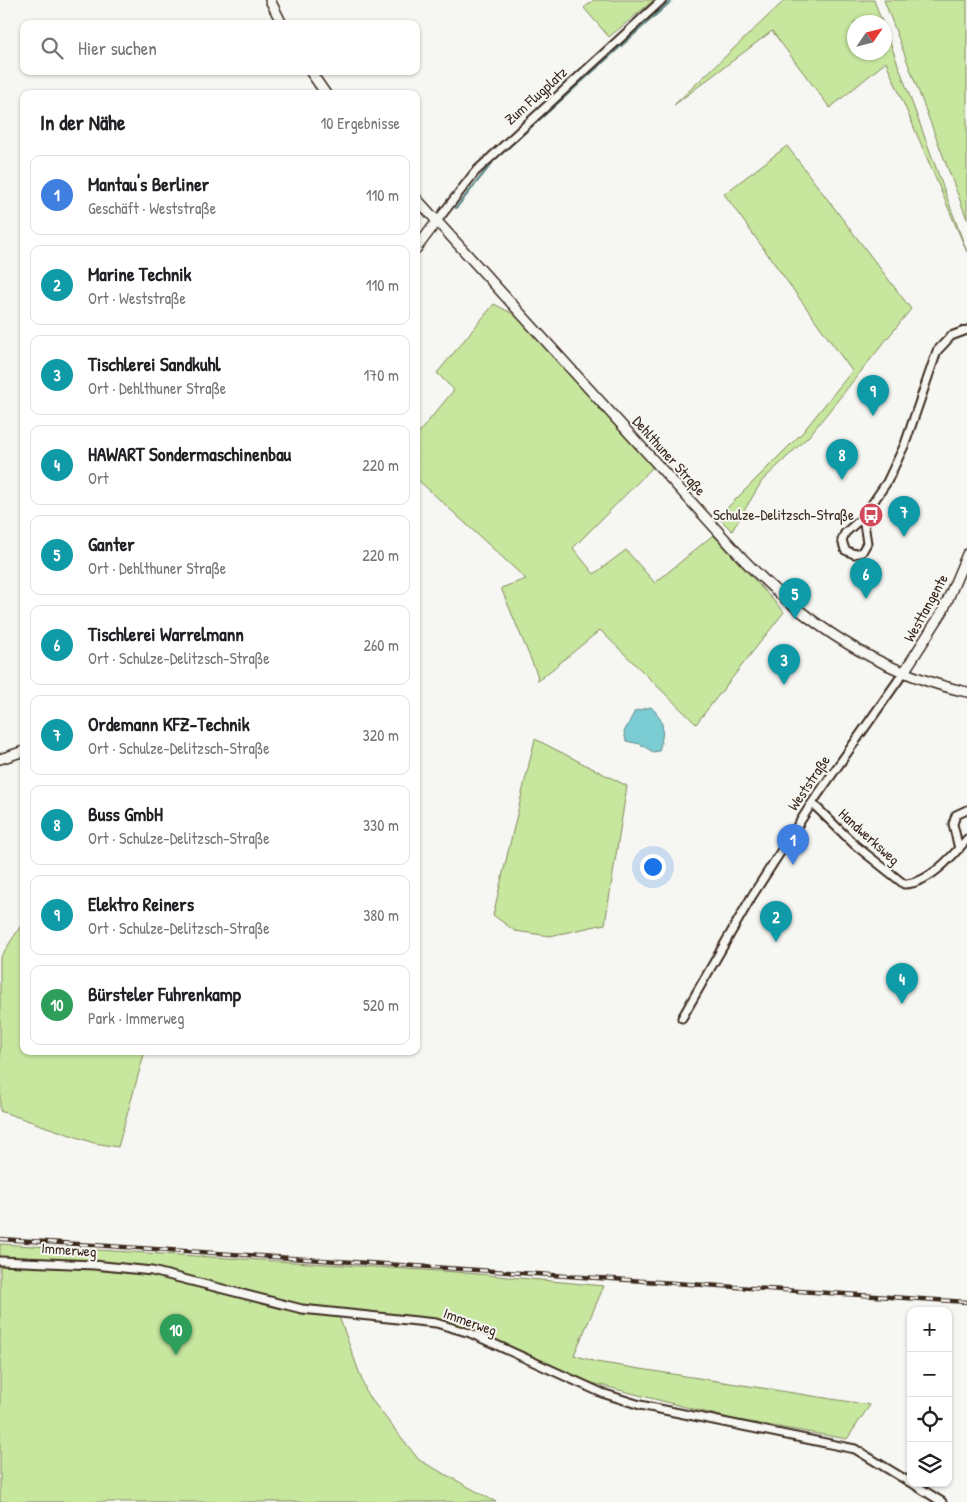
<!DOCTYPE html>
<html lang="de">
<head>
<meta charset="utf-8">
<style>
  body { margin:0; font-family:"Patrick Hand",sans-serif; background:#f6f6f6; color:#202124 }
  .controls { position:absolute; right:15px; bottom:15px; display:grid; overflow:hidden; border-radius:10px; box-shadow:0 1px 4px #0004 }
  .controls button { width:45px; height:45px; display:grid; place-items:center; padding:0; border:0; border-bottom:1px solid #e0e0e0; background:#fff; color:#202124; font:25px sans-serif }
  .compass { position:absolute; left:847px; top:15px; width:45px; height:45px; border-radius:50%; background:#fff; box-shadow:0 1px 4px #0004; rotate:55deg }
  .you { position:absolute; left:652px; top:866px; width:18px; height:18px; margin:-12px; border:4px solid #fff; border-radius:50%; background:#1a73e8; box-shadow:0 0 0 8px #1a73e833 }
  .badge { display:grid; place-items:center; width:32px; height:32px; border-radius:50%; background:#111827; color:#fff; font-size:16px; font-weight:700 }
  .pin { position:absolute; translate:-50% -41px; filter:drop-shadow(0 1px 2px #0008) }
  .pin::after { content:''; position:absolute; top:26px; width:18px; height:15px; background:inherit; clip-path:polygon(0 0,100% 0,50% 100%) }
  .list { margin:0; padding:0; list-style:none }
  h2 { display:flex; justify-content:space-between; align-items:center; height:65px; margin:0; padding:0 20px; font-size:21px }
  h2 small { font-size:16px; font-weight:400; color:#757577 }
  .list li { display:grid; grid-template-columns:32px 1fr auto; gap:15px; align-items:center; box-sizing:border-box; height:80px; margin:0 10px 10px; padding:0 10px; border:1px solid #e0e0e0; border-radius:10px }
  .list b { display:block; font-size:19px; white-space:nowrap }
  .list p { margin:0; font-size:16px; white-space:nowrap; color:#757577 }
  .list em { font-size:16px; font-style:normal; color:#757577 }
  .icon { flex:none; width:28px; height:28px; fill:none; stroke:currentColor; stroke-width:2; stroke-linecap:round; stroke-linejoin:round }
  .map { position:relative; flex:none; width:967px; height:1502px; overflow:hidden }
  .search { position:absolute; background:#fff; box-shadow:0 1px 4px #0004; left:20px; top:20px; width:400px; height:55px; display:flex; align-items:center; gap:12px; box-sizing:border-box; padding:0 18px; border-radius:10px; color:#757577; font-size:19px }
  .panel { position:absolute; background:#fff; box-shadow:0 1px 4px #0004; left:20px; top:90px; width:400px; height:965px; border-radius:10px }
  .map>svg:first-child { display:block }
</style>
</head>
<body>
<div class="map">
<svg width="967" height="1502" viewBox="0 0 967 1502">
  <rect width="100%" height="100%" fill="#f6f6f2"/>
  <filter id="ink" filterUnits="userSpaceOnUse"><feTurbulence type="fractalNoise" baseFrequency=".02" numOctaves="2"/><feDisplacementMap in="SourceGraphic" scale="10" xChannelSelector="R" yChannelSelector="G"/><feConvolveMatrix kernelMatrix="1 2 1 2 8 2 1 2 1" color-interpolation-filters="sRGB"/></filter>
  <g filter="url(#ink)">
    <path fill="#c7e69e" stroke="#81885e" d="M 594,0 L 654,0 L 609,37 L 584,8 Z
      M 785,0 L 874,0 L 882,22 L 854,22 L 854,52 L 884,52 L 885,29 L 967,252 L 886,62 L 830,108 L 772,31 L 674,105 Z
      M 884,0 L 967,0 L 967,219 Z
      M 787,146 L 911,309 L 809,436 L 762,481 L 732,531 L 718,517 L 802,433 L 852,371 L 724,194 Z
      M 494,304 L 517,316 L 653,467 L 573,548 L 594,574 L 626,550 L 655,583 L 713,535 L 784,612 L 696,724 L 600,630 L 538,681 L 537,674 L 501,588 L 526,579 L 416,478 L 416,436 L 454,390 L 437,373 Z
      M 535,739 L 627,786 L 605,924 L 550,936 L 515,931 L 493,915 Z
      M 24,921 L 24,1051 L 145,1051 L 118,1147 L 94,1143 L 0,1111 L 0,958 Z
      M 0,1244 L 456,1272 L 604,1286 L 574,1355 L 596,1362 L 870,1405 L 847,1439 L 732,1419 L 592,1383 L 517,1352 L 471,1329 L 439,1320 L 336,1308 L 367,1394 L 419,1460 L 496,1502 L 0,1502 Z"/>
    <path fill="#7bccd3" stroke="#618b8b" d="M 651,707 C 666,721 664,732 659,751 L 653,752 L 640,744 L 626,741 L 624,732 L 635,711 Z"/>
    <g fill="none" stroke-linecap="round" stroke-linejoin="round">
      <path stroke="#618b8b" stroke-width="2.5" d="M 501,154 L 672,0
        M 456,208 L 492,163"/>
      <defs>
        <path id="minor" d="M 437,221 L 475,172 L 662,0
          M 863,517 L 867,543 L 862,552 L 854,554 L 845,550 L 842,540 L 845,533 L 863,517 L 887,482 L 905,444 L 937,351 L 951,336 L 967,330
          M 812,803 L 855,845 L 904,884 C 928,884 952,857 967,839
          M 959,849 L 953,824 L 956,815 L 967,810
          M 682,1018 L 752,896 L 812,803 L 904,672
          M 0,1261 L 94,1265 L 152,1271 L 302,1309 L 436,1323 L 470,1333 L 602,1393 L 640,1405 L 855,1449 L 911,1483
          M 912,1483 L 942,1502"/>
        <path id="tertiary" d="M 270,0 L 282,24
          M 310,71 L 326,94
          M 416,198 L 744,560 C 806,624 880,673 967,692
          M 416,249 L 437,221
          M 904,672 L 943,611 L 967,554
          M 0,759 L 24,751"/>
      </defs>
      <use href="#minor" stroke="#3b2a1e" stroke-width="11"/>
      <use href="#tertiary" stroke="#3b2a1e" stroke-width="12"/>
      <use href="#minor" stroke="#f6f6f2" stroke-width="7"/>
      <use href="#tertiary" stroke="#f6f6f2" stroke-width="9"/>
      <defs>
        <path id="rail" d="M 0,1239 L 967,1302"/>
      </defs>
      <use href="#rail" stroke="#3b2a1e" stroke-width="4.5"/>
      <use href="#rail" stroke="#f6f6f2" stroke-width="2.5" stroke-dasharray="8" stroke-linecap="butt"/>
    </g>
  </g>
  <defs>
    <symbol id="bus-disc" viewBox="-11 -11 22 22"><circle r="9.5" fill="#d1495b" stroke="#f6f6f2"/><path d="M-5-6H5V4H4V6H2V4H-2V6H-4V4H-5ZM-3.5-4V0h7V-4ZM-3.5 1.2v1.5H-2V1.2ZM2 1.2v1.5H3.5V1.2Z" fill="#fff"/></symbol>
  </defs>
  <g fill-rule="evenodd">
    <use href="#bus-disc" x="857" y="501" width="28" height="28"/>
  </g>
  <g text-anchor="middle" stroke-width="4" stroke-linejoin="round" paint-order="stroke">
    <g font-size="15" fill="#3b2a1e" stroke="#f6f6f2">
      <text transform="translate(536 96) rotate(-42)" y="5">Zum Flugplatz</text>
      <text transform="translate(669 456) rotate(48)" y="5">Dehlthuner Straße</text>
      <text transform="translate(926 608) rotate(-61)" y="5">Westtangente</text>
      <text transform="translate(809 783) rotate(-56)" y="5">Weststraße</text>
      <text transform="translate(869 837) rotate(42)" y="5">Handwerksweg</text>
      <text transform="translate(69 1250) rotate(4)" y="5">Immerweg</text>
      <text transform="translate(470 1322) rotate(20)" y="5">Immerweg</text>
    </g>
    <g font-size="15" fill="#3b2a1e" stroke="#f6f6f2" text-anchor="end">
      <text x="854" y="520">Schulze-Delitzsch-Straße</text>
    </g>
  </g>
</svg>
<div class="controls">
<button>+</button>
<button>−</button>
<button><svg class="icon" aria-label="locate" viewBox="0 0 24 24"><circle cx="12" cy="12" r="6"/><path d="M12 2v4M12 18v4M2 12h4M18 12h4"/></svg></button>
<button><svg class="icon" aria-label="layers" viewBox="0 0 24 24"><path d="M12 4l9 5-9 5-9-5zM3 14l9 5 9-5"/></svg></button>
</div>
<svg class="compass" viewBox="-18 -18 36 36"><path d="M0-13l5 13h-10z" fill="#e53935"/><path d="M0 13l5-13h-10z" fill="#757577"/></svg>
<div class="you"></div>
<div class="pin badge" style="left:793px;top:865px;background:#3f7fe0">1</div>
<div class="pin badge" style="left:776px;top:942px;background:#0f9aa8">2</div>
<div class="pin badge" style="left:784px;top:685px;background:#0f9aa8">3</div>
<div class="pin badge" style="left:902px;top:1004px;background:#0f9aa8">4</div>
<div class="pin badge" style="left:795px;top:619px;background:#0f9aa8">5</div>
<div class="pin badge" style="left:866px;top:599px;background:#0f9aa8">6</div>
<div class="pin badge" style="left:904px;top:537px;background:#0f9aa8">7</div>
<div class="pin badge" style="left:842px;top:480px;background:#0f9aa8">8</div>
<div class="pin badge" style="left:873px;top:416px;background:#0f9aa8">9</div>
<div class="pin badge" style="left:176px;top:1355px;background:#2e9e5b">10</div>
<div class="search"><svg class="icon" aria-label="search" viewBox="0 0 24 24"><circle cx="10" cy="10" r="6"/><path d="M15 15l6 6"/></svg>Hier suchen</div>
<section class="panel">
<h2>In der Nähe<small>10 Ergebnisse</small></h2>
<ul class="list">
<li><span class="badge" style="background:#3f7fe0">1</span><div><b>Mantau's Berliner</b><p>Geschäft · Weststraße</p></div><em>110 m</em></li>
<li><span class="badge" style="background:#0f9aa8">2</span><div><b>Marine Technik</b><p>Ort · Weststraße</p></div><em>110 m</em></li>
<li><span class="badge" style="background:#0f9aa8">3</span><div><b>Tischlerei Sandkuhl</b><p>Ort · Dehlthuner Straße</p></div><em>170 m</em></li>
<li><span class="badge" style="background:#0f9aa8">4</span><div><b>HAWART Sondermaschinenbau</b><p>Ort</p></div><em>220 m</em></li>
<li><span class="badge" style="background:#0f9aa8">5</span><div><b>Ganter</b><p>Ort · Dehlthuner Straße</p></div><em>220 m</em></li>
<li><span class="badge" style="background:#0f9aa8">6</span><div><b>Tischlerei Warrelmann</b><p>Ort · Schulze-Delitzsch-Straße</p></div><em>260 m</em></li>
<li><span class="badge" style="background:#0f9aa8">7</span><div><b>Ordemann KFZ-Technik</b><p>Ort · Schulze-Delitzsch-Straße</p></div><em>320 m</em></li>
<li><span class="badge" style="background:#0f9aa8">8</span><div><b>Buss GmbH</b><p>Ort · Schulze-Delitzsch-Straße</p></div><em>330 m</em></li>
<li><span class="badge" style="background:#0f9aa8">9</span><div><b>Elektro Reiners</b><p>Ort · Schulze-Delitzsch-Straße</p></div><em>380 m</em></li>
<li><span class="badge" style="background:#2e9e5b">10</span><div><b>Bürsteler Fuhrenkamp</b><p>Park · Immerweg</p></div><em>520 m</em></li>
</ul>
</section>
</div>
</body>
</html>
